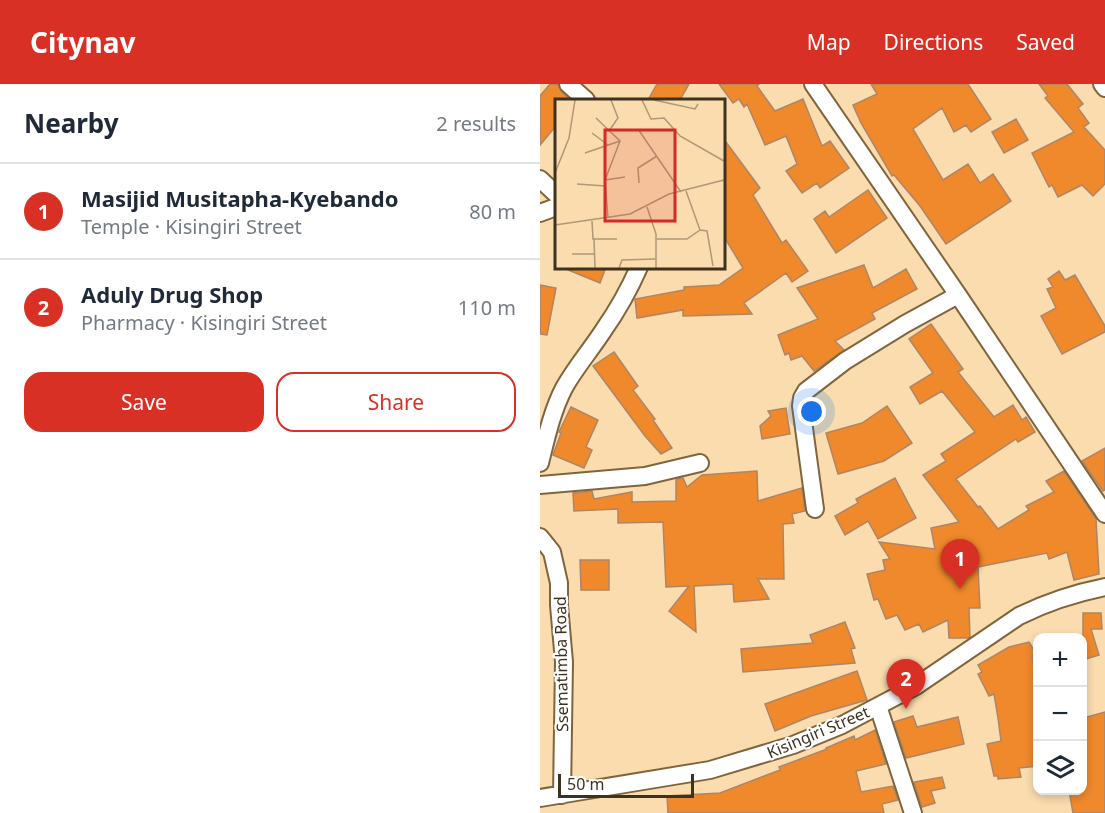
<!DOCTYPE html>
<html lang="en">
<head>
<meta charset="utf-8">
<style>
  body { margin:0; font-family:"Noto Sans",sans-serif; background:#f6f6f7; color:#1f2937 }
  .controls { position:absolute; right:18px; bottom:18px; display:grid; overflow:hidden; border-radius:12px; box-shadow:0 3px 9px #0003 }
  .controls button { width:54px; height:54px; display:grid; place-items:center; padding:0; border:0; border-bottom:2px solid #e0e1e3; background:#fff; color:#1f2937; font:30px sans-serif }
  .scale { position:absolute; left:18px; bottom:15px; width:136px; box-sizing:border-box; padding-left:6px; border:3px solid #3d311f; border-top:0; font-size:16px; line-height:21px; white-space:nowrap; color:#3d311f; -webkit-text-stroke:4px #fff; paint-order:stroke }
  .you { position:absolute; left:272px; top:328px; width:21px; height:21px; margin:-15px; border:4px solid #fff; border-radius:50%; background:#1a73e8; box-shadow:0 0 0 9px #1a73e833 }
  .badge { display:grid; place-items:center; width:39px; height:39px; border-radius:50%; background:#d93025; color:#fff; font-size:20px; font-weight:700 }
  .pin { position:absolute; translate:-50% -50px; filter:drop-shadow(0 2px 3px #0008) }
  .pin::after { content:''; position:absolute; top:32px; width:21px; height:18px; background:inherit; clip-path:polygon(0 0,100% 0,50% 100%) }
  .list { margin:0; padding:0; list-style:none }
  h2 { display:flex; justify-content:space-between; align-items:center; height:78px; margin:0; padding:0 24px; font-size:26px }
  h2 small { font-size:20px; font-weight:400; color:#747a83 }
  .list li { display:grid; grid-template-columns:39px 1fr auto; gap:18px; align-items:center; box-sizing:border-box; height:96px; padding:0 24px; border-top:2px solid #e0e1e3 }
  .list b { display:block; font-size:22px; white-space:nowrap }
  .list p { margin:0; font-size:20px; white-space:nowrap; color:#747a83 }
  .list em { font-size:20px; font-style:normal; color:#747a83 }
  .actions { display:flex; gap:12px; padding:18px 24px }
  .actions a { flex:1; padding:14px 0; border:2px solid #d93025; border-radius:18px; text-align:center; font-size:21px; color:#d93025 }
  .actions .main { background:#d93025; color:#fff }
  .icon { flex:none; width:33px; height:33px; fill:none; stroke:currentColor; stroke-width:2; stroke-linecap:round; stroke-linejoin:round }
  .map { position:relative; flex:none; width:565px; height:729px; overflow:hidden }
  header { display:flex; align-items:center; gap:36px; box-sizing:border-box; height:84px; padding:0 30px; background:#d93025; color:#fff }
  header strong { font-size:28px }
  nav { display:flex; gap:33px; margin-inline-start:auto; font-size:21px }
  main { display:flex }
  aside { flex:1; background:#fff }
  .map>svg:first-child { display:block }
</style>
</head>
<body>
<header>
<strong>Citynav</strong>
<nav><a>Map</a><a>Directions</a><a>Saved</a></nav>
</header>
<main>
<aside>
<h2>Nearby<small>2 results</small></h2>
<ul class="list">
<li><span class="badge">1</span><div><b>Masijid Musitapha-Kyebando</b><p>Temple · Kisingiri Street</p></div><em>80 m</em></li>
<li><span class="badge">2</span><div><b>Aduly Drug Shop</b><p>Pharmacy · Kisingiri Street</p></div><em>110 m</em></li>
</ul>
<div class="actions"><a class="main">Save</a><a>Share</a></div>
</aside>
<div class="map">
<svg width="565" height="729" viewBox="0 0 565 729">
  <rect width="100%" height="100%" fill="#fadcaf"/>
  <path fill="#ef892c" stroke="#ae8566" stroke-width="1.5" d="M 10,0 L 18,0 L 21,7 L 31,16 L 16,16 L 16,42 L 0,61 L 0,12 Z
    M 117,0 L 149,0 L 140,16 L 108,16 Z
    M 179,0 L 219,0 L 217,2 L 235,27 L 263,15 L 282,62 L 290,57 L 309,84 L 280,104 L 277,99 L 262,109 L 246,87 L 257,80 L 246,52 L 225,61 L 207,20 L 204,23 L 199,15 L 193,19 Z
    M 331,0 L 428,0 L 451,35 L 431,48 L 426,41 L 414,48 L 402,24 L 373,45 L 403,96 L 428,80 L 440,99 L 453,90 L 471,117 L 406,160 L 380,122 L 354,91 L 352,92 L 321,39 L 313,21 L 337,10 Z
    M 499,0 L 527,0 L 543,20 L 538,24 L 549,39 L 544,43 L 565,66 L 565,100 L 553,112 L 542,101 L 518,113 L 512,101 L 509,103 L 492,69 L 534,48 L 505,14 L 508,12 Z
    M 476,35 L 488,56 L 464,69 L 452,48 Z
    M 183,54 L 220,104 L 213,111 L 242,159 L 246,156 L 268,187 L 252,198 L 246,189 L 204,219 L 212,230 L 143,232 L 143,226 L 97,234 L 95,215 L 144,206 L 144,203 L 179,201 L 203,184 L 183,151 Z
    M 328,106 L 347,134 L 296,169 L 274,135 L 285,127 L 289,133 Z
    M 324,181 L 333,204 L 366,185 L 377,205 L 332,229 L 335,235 L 295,257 L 304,266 L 274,287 L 262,272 L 251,276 L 249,269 L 245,271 L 238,251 L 278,235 L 257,204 Z
    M 21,183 L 66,183 L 60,199 Z
    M 519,187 L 525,196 L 535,191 L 565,242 L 565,248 L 522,270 L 501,232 L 516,224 L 507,205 L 513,203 L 508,195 Z
    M 0,201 L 16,204 L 7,251 L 0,250 Z
    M 391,240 L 423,285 L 418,288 L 454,333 L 473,321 L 482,336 L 486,333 L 495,348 L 478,358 L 476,355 L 416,395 L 438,423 L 440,422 L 458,445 L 489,426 L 486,422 L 514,408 L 506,397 L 524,387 L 556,435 L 559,490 L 534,496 L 527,468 L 509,475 L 507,469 L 438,483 L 440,524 L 429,524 L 430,553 L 428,554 L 409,554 L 408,536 L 383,548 L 379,540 L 365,546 L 357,531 L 346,535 L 338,515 L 334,516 L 327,490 L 345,486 L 343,476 L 350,475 L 339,458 L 395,465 L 391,444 L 419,438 L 383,391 L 406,377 L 401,370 L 435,348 L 402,307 L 380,320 L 370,303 L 393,289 L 369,255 Z
    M 74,268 L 98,302 L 93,306 L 115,335 L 113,336 L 132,364 L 121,370 L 105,352 L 53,282 Z
    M 347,322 L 372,359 L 344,377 L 298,390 L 286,349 L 322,339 Z
    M 31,323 L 58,336 L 46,363 L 52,366 L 44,384 L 13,371 L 21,349 L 19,348 Z
    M 246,324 L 250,350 L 222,355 L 220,342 L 231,332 L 228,327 Z
    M 565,364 L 565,406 L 563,407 L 542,377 Z
    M 217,387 L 218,417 L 262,404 L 265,427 L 252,430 L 254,439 L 243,440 L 244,495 L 218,495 L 229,515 L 194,518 L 193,500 L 154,502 L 156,548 L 129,527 L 149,502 L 126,503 L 123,438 L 78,439 L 78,425 L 34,427 L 33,409 L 52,407 L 54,415 L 92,408 L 92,418 L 136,417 L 136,395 L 143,394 L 147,403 L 162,391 Z
    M 355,394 L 376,434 L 338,455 L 328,437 L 305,451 L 295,432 L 318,419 L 316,415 Z
    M 40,476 L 69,476 L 69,506 L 41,506 Z
    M 543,529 L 561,529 L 562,545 L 551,545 L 559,571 L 543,576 Z
    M 305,538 L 315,564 L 311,565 L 315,579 L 203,588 L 201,565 L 273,559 L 270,551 Z
    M 489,558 L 496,570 L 492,572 L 498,601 L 498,682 L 479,684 L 481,693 L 458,695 L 458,692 L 454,692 L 447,660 L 461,657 L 458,634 L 454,610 L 449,612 L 438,590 L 442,588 L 438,581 L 469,563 Z
    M 317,587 L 327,616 L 271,632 L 235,647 L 225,620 Z
    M 565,628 L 565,729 L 533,729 L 529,706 L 543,706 L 543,634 Z
    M 373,632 L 377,643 L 418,633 L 424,660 L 366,674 L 354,638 Z
    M 335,646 L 346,680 L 316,687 L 321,708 L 353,702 L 358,716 L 342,720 L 344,729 L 128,729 L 127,712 L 180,709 L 240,686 L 239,683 L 287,665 L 286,664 L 314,652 L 315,656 Z
    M 402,693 L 405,704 L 391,707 L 395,719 L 382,723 L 374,698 Z"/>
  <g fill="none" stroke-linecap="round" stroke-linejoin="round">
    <defs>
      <path id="minor" d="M 28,0 L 46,16
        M 273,0 L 418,211 L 565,430
        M 562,0 L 565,4
        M 0,95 L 16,110
        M 0,129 L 16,123
        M 0,379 C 6,355 12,327 24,304 C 35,284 50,267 63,247 C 77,227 89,206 99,183
        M 0,401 L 105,392 L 160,379
        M 275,425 L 261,322 L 262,314 L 266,307 L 305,277 L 365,240 L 418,211
        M 0,453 L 12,468 L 19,499 L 19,521 L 24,578 L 22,711
        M 338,622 L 373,729
        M 0,714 L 170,686 L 253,661 L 302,641 L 376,602 L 479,532 C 507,518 535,509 565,503"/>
    </defs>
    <use href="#minor" stroke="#80653c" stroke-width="20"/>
    <use href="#minor" stroke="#fff" stroke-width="16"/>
  </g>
  <g text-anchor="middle" stroke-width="4.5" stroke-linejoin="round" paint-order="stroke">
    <g font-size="16" fill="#3d311f" stroke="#fff">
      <text transform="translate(21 580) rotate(-91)" y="6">Ssematimba Road</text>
      <text transform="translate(278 648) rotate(-23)" y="6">Kisingiri Street</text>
    </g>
  </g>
  <g transform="translate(15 15)">
    <rect width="170" height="170" fill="#fadcaf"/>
    <path fill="none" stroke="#ae9875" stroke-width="1.5" d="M 87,1 L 96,20 L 109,19 L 125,37 L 169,62M 99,1 L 140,10 L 143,5M 41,19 L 65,42 L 50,81 L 53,119M 83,30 L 126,93M 54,32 L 63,19 L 56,1M 37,34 L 53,46M 30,54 L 65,42M 0,74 L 14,39 L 20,1M 50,81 L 70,78M 84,84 L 83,69 L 102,57M 22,85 L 50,87M 131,92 L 145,131M 92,108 L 101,135 L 101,169M 37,122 L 38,140 L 62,140M 0,126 L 75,115 L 114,95 L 169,81M 145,131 L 152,132 L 158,167M 39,140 L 40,169M 102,140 L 132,140 L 145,131M 17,155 L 39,155M 64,169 L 67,161 L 100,160"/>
    <path fill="#d62828" fill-opacity="0.15" stroke="#d62828" stroke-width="3" d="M 50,31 L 120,31 L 120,122 L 50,122 Z"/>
    <rect width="170" height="170" fill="none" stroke="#3d311f" stroke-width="3"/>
  </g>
</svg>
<div class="controls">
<button>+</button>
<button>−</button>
<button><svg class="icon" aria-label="layers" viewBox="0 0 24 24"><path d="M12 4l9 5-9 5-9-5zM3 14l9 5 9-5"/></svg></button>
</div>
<div class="scale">50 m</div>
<div class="you"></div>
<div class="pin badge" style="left:420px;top:505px">1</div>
<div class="pin badge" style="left:366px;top:625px">2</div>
</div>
</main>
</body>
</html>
